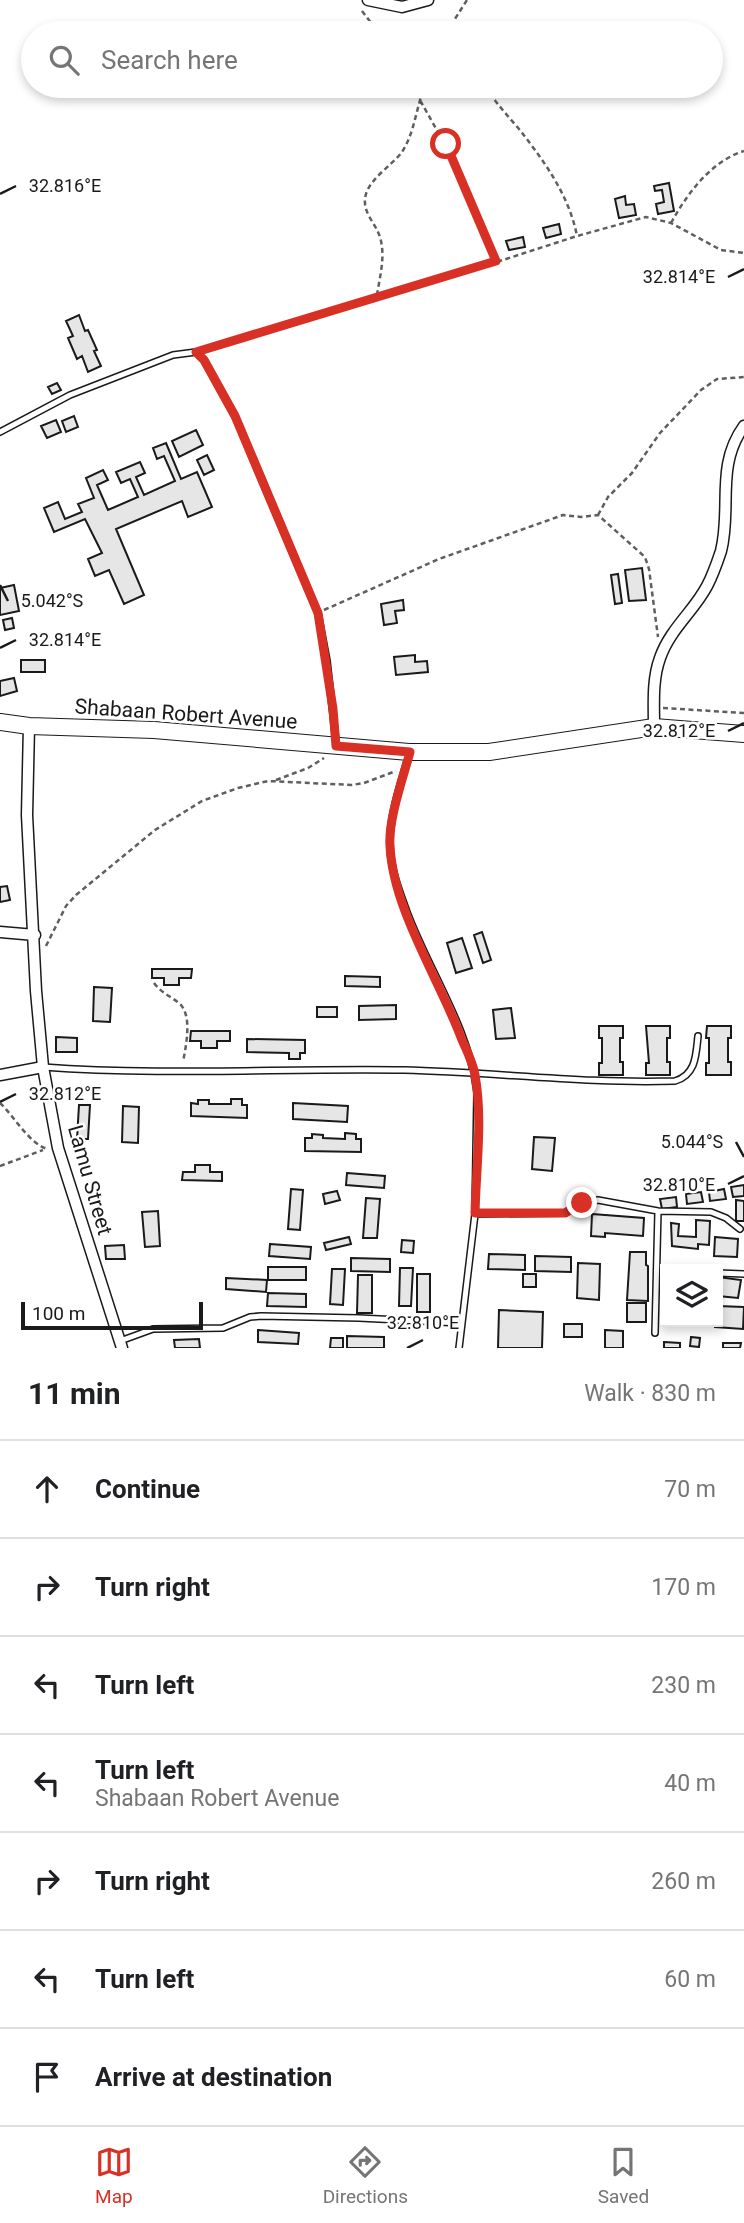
<!DOCTYPE html>
<html lang="en">
<head>
<meta charset="utf-8">
<style>
  body { margin:0; font-family:Roboto,sans-serif; background:#f2f2f2; color:#202124 }
  .controls { position:absolute; right:21px; bottom:21px; display:grid; overflow:hidden; border-radius:0px; box-shadow:0 4px 10px #0003 }
  .controls button { width:63px; height:63px; display:grid; place-items:center; padding:0; border:0; border-bottom:2px solid #e0e0e0; background:#fff; color:#202124; font:35px sans-serif }
  .scale { position:absolute; left:21px; bottom:18px; width:182px; box-sizing:border-box; padding-left:7px; border:4px solid #1a1a1a; border-top:0; font-size:19px; line-height:24px; white-space:nowrap; color:#1a1a1a; -webkit-text-stroke:5px #fff; paint-order:stroke }
  .stop { position:absolute; width:21px; height:21px; margin:-16px; border:5px solid #d93025; border-radius:50%; background:#fff }
  .stop.end { background:#d93025; border-color:#fff; box-shadow:0 2px 7px #0008 }
  .list { margin:0; padding:0; list-style:none }
  h2 { display:flex; justify-content:space-between; align-items:center; height:91px; margin:0; padding:0 28px; font-size:30px }
  h2 small { font-size:23px; font-weight:400; color:#757577 }
  .list li { display:grid; grid-template-columns:46px 1fr auto; gap:21px; align-items:center; box-sizing:border-box; height:98px; padding:0 28px; border-top:2px solid #e0e0e0 }
  .list b { display:block; font-size:26px; white-space:nowrap }
  .list p { margin:0; font-size:23px; white-space:nowrap; color:#757577 }
  .list em { font-size:23px; font-style:normal; color:#757577 }
  .icon { flex:none; width:38px; height:38px; fill:none; stroke:currentColor; stroke-width:2; stroke-linecap:round; stroke-linejoin:round }
  .map { position:relative; flex:none; width:744px; height:1348px; overflow:hidden }
  .search { position:absolute; background:#fff; box-shadow:0 4px 10px #0003; left:21px; right:21px; top:21px; height:77px; display:flex; align-items:center; gap:18px; box-sizing:border-box; padding:0 24px; border-radius:38px; color:#757577; font-size:26px }
  .sheet { height:777px; background:#fff }
  nav { display:flex; justify-content:space-around; align-items:center; box-sizing:border-box; height:98px; border-top:2px solid #e0e0e0; background:#fff; font-size:19px; color:#757577 }
  nav a { display:grid; justify-items:center; gap:4px }
  nav .on { color:#d93025 }
  .map>svg:first-child { display:block }
</style>
</head>
<body>
<div class="map">
<svg width="744" height="1348" viewBox="0 0 744 1348">
  <rect width="100%" height="100%" fill="#fff"/>
  <path fill="#e6e6e6" stroke="#1a1a1a" stroke-width="2" d="M 669,183 L 674,211 L 658,214 L 656,204 L 664,202 L 662,190 L 655,191 L 654,186 Z
    M 625,196 L 626,205 L 634,204 L 636,215 L 619,218 L 615,199 Z
    M 559,224 L 561,234 L 546,238 L 543,228 Z
    M 523,237 L 525,247 L 509,250 L 506,241 Z
    M 79,315 L 85,331 L 88,330 L 97,350 L 94,351 L 101,366 L 88,372 L 82,356 L 77,359 L 68,338 L 73,336 L 66,321 Z
    M 57,383 L 61,390 L 52,394 L 48,387 Z
    M 74,416 L 78,427 L 66,432 L 62,421 Z
    M 56,420 L 61,432 L 47,438 L 41,426 Z
    M 196,430 L 203,445 L 179,457 L 172,441 Z
    M 166,443 L 181,479 L 197,472 L 212,507 L 188,517 L 182,501 L 116,529 L 144,595 L 124,604 L 109,570 L 95,576 L 88,559 L 102,553 L 85,519 L 54,532 L 44,508 L 58,502 L 65,519 L 82,512 L 78,504 L 94,498 L 86,478 L 103,470 L 108,480 L 97,485 L 108,510 L 138,497 L 130,479 L 121,483 L 116,472 L 140,462 L 145,473 L 136,477 L 144,495 L 175,481 L 164,456 L 157,459 L 153,448 Z
    M 207,455 L 214,470 L 204,475 L 197,460 Z
    M 642,568 L 646,600 L 629,601 L 625,570 Z
    M 618,574 L 622,603 L 615,604 L 611,575 Z
    M 14,585 L 19,611 L 0,615 L 0,588 Z
    M 403,600 L 404,610 L 395,611 L 397,623 L 384,625 L 381,604 Z
    M 12,618 L 14,628 L 5,630 L 3,620 Z
    M 415,655 L 415,662 L 427,661 L 428,672 L 396,675 L 394,657 Z
    M 21,660 L 45,660 L 45,672 L 21,672 Z
    M 14,678 L 17,691 L 0,696 L 0,681 Z
    M 7,886 L 10,900 L 0,902 L 0,887 Z
    M 482,932 L 491,960 L 483,963 L 474,935 Z
    M 462,938 L 472,968 L 456,973 L 447,943 Z
    M 152,969 L 192,969 L 191,978 L 179,978 L 179,985 L 164,985 L 164,978 L 152,978 Z
    M 345,976 L 380,977 L 380,987 L 345,986 Z
    M 94,987 L 112,988 L 110,1022 L 93,1021 Z
    M 396,1005 L 396,1019 L 359,1020 L 359,1006 Z
    M 317,1007 L 337,1007 L 337,1017 L 317,1017 Z
    M 511,1008 L 515,1038 L 496,1039 L 493,1010 Z
    M 599,1026 L 623,1026 L 623,1038 L 620,1038 L 620,1062 L 623,1062 L 623,1075 L 599,1075 L 599,1063 L 602,1063 L 602,1038 L 599,1038 Z
    M 646,1026 L 670,1026 L 670,1038 L 667,1038 L 667,1062 L 670,1062 L 670,1075 L 646,1075 L 646,1063 L 649,1063 Z
    M 707,1026 L 731,1026 L 731,1038 L 728,1038 L 728,1062 L 731,1062 L 731,1075 L 706,1075 L 706,1063 L 709,1063 L 709,1038 L 706,1038 Z
    M 191,1031 L 230,1031 L 230,1041 L 217,1041 L 217,1048 L 201,1048 L 201,1041 L 190,1041 Z
    M 56,1037 L 77,1038 L 77,1052 L 56,1052 Z
    M 247,1039 L 305,1040 L 305,1053 L 300,1053 L 300,1059 L 289,1059 L 289,1053 L 247,1052 Z
    M 231,1099 L 242,1099 L 242,1105 L 247,1105 L 247,1118 L 191,1116 L 191,1103 L 198,1104 L 198,1100 L 209,1100 L 209,1104 L 231,1104 Z
    M 293,1103 L 348,1106 L 347,1122 L 293,1119 Z
    M 79,1105 L 90,1105 L 88,1139 L 77,1139 Z
    M 123,1106 L 139,1107 L 138,1143 L 122,1142 Z
    M 345,1133 L 356,1134 L 356,1139 L 361,1139 L 361,1152 L 305,1151 L 305,1138 L 312,1138 L 312,1134 L 323,1135 L 323,1138 L 345,1139 Z
    M 534,1137 L 555,1138 L 552,1171 L 532,1169 Z
    M 195,1165 L 210,1165 L 210,1172 L 222,1172 L 222,1181 L 182,1180 L 183,1172 L 195,1172 Z
    M 347,1173 L 385,1176 L 384,1188 L 346,1185 Z
    M 744,1185 L 744,1196 L 733,1197 L 731,1187 Z
    M 291,1189 L 303,1190 L 300,1230 L 288,1229 Z
    M 724,1189 L 726,1199 L 710,1201 L 709,1192 Z
    M 337,1191 L 340,1200 L 325,1204 L 323,1194 Z
    M 701,1192 L 703,1202 L 687,1204 L 686,1194 Z
    M 676,1197 L 677,1207 L 662,1209 L 660,1199 Z
    M 366,1198 L 380,1199 L 377,1238 L 363,1238 Z
    M 736,1200 L 744,1201 L 744,1221 L 736,1221 Z
    M 158,1211 L 160,1246 L 145,1247 L 142,1212 Z
    M 592,1214 L 644,1218 L 643,1236 L 605,1233 L 605,1237 L 591,1236 Z
    M 696,1220 L 710,1221 L 709,1245 L 698,1244 L 698,1249 L 672,1246 L 671,1223 L 679,1224 L 678,1236 L 696,1237 Z
    M 349,1237 L 351,1244 L 326,1250 L 324,1243 Z
    M 715,1237 L 738,1239 L 737,1257 L 714,1256 Z
    M 402,1240 L 414,1241 L 413,1253 L 401,1252 Z
    M 270,1244 L 311,1247 L 310,1259 L 269,1256 Z
    M 124,1245 L 125,1259 L 106,1259 L 105,1246 Z
    M 630,1252 L 646,1252 L 646,1265 L 648,1266 L 648,1301 L 627,1300 Z
    M 489,1254 L 525,1255 L 525,1270 L 488,1269 Z
    M 535,1256 L 571,1257 L 571,1272 L 535,1271 Z
    M 351,1258 L 390,1259 L 390,1272 L 351,1271 Z
    M 578,1263 L 600,1264 L 599,1300 L 577,1298 Z
    M 268,1267 L 306,1267 L 306,1280 L 268,1280 Z
    M 400,1268 L 413,1268 L 411,1306 L 399,1306 Z
    M 332,1269 L 345,1269 L 343,1305 L 330,1304 Z
    M 417,1274 L 430,1274 L 430,1312 L 417,1312 Z
    M 523,1274 L 536,1274 L 536,1287 L 523,1287 Z
    M 358,1275 L 372,1275 L 372,1313 L 357,1313 Z
    M 718,1277 L 741,1280 L 738,1298 L 718,1296 Z
    M 226,1278 L 267,1280 L 266,1292 L 226,1289 Z
    M 268,1293 L 306,1294 L 306,1307 L 267,1306 Z
    M 627,1303 L 646,1303 L 646,1322 L 627,1322 Z
    M 718,1306 L 744,1307 L 743,1329 L 715,1327 L 715,1322 L 718,1322 Z
    M 499,1310 L 543,1312 L 542,1348 L 498,1348 Z
    M 564,1324 L 582,1324 L 582,1337 L 564,1337 Z
    M 258,1330 L 299,1333 L 298,1344 L 258,1342 Z
    M 605,1330 L 623,1331 L 623,1348 L 605,1348 Z
    M 347,1336 L 384,1337 L 384,1348 L 347,1348 Z
    M 691,1337 L 700,1338 L 699,1347 L 690,1346 Z
    M 331,1338 L 343,1338 L 343,1348 L 330,1348 Z
    M 199,1339 L 200,1348 L 175,1348 L 174,1340 Z
    M 664,1342 L 680,1343 L 680,1348 L 664,1348 Z
    M 723,1343 L 741,1343 L 740,1348 L 723,1348 Z"/>
  <g fill="none" stroke-linecap="round" stroke-linejoin="round">
    <defs>
      <path id="lane" d="M 0,432 L 70,395 L 173,355 L 196,352 L 204,360 L 235,416 L 318,613 L 327,661 L 336,742
        M 409,755 C 401,781 389,818 390,844 C 390,868 399,890 407,912 C 429,971 469,1028 477,1092 L 475,1214 L 459,1348
        M 43,1067 C 163,1076 284,1068 404,1070 C 495,1072 585,1084 675,1081 C 696,1075 696,1055 698,1036
        M 475,1214 L 565,1213 L 582,1203 L 598,1200 L 658,1211 L 711,1212 L 726,1218 L 740,1229
        M 718,1273 L 744,1274
        M 655,1333 L 658,1211
        M 120,1341 L 153,1329 L 223,1328 L 250,1317 L 261,1316 L 359,1318 L 460,1323"/>
      <path id="street" d="M 368,0 L 402,7 L 428,0
        M 29,726 L 27,815 L 36,991 L 43,1067 L 58,1148 L 122,1348
        M 654,727 C 654,704 652,680 660,658 C 670,629 694,611 707,586 C 713,575 717,563 721,551 C 732,508 715,466 744,426
        M 0,932 L 35,935
        M 0,1075 L 43,1067"/>
      <path id="secondary" d="M 0,722 L 29,726 L 154,730 L 409,752 L 489,752 L 654,727 L 744,734"/>
    </defs>
    <use href="#lane" stroke="#1a1a1a" stroke-width="8"/>
    <use href="#street" stroke="#1a1a1a" stroke-width="13"/>
    <use href="#secondary" stroke="#1a1a1a" stroke-width="18"/>
    <path stroke="#5f5f5f" stroke-width="2.5" stroke-dasharray="5 3.5" stroke-linecap="butt" d="M 362,11 L 379,33
      M 446,33 L 467,0
      M 412,86 L 456,164 L 496,261
      M 485,86 C 495,102 507,115 519,129 C 544,161 569,195 577,236
      M 671,223 C 687,194 711,161 744,151
      M 377,295 C 380,275 387,252 378,232 C 374,223 365,213 365,203 C 363,182 392,166 402,152 C 415,132 416,107 425,86
      M 204,349 L 275,326 L 441,280 L 577,236 L 646,217 L 671,223 L 721,250 L 744,253
      M 598,515 L 608,497 L 632,473 L 660,433 L 701,390 L 717,379 L 744,377
      M 324,610 L 439,559 L 563,515 L 581,517 L 598,515 L 645,557 L 649,569 L 658,637
      M 663,708 L 744,713
      M 276,780 L 308,768 L 324,758
      M 46,946 L 66,906 L 76,895 L 155,830 L 202,801 L 238,788 L 268,781 L 352,785 L 364,783 L 396,771
      M 154,983 C 162,994 173,997 181,1005 C 192,1018 186,1046 183,1062
      M 0,1103 C 14,1116 30,1145 48,1149
      M 0,1166 L 43,1150"/>
    <use href="#lane" stroke="#fff" stroke-width="5"/>
    <use href="#street" stroke="#fff" stroke-width="10"/>
    <use href="#secondary" stroke="#fff" stroke-width="16"/>
  </g>
  <g fill="none" stroke-linecap="round" stroke-linejoin="round">
    <path stroke="#d93025" stroke-width="9" d="M 446,144 L 496,261 L 196,352 L 204,360 L 235,416 L 318,613 L 333,709 L 336,746 L 410,752 C 403,778 388,820 390,846 C 393,910 440,980 462,1040 C 467,1051 473,1063 475,1075 C 483,1119 476,1168 475,1213 L 565,1213 L 582,1203"/>
  </g>
  <path fill="none" stroke="#1a1a1a" stroke-width="2.5" d="M 0,194 L 16,186M 728,277 L 744,269M 0,585 L 8,601M 0,648 L 16,640M 728,731 L 744,723M 0,1102 L 16,1094M 736,1142 L 744,1157M 728,1184 L 744,1176M 407,1348 L 423,1340"/>
  <g text-anchor="middle" stroke-width="5" stroke-linejoin="round" paint-order="stroke">
    <g font-size="21" fill="#1a1a1a" stroke="#fff">
      <text transform="translate(186 714) rotate(4)" y="7">Shabaan Robert Avenue</text>
      <text transform="translate(90 1180) rotate(74)" y="7">Lamu Street</text>
    </g>
  </g>
  <g font-size="18" text-anchor="middle" fill="#1a1a1a" stroke="#fff" stroke-width="5" stroke-linejoin="round" paint-order="stroke">
    <text x="65" y="192">32.816°E</text>
    <text x="679" y="283">32.814°E</text>
    <text x="52" y="607">5.042°S</text>
    <text x="65" y="646">32.814°E</text>
    <text x="679" y="737">32.812°E</text>
    <text x="65" y="1100">32.812°E</text>
    <text x="692" y="1148">5.044°S</text>
    <text x="679" y="1191">32.810°E</text>
    <text x="423" y="1329">32.810°E</text>
  </g>
</svg>
<div class="controls">
<button><svg class="icon" aria-label="layers" viewBox="0 0 24 24"><path d="M12 4l9 5-9 5-9-5zM3 14l9 5 9-5"/></svg></button>
</div>
<div class="scale">100 m</div>
<div class="stop" style="left:446px;top:144px"></div>
<div class="stop end" style="left:582px;top:1203px"></div>
<div class="search"><svg class="icon" aria-label="search" viewBox="0 0 24 24"><circle cx="10" cy="10" r="6"/><path d="M15 15l6 6"/></svg>Search here</div>
</div>
<section class="sheet">
<h2>11 min<small>Walk · 830 m</small></h2>
<ul class="list">
<li><svg class="icon" aria-label="ahead" viewBox="0 0 24 24"><path d="M12 20V5M6 11l6-6 6 6"/></svg><div><b>Continue</b></div><em>70 m</em></li>
<li><svg class="icon" aria-label="right" viewBox="0 0 24 24"><path d="M7 20v-9h11M14 6l5 5-5 5"/></svg><div><b>Turn right</b></div><em>170 m</em></li>
<li><svg class="icon" aria-label="left" viewBox="0 0 24 24"><path d="M17 20v-9H6M10 6l-5 5 5 5"/></svg><div><b>Turn left</b></div><em>230 m</em></li>
<li><svg class="icon" aria-label="left" viewBox="0 0 24 24"><path d="M17 20v-9H6M10 6l-5 5 5 5"/></svg><div><b>Turn left</b><p>Shabaan Robert Avenue</p></div><em>40 m</em></li>
<li><svg class="icon" aria-label="right" viewBox="0 0 24 24"><path d="M7 20v-9h11M14 6l5 5-5 5"/></svg><div><b>Turn right</b></div><em>260 m</em></li>
<li><svg class="icon" aria-label="left" viewBox="0 0 24 24"><path d="M17 20v-9H6M10 6l-5 5 5 5"/></svg><div><b>Turn left</b></div><em>60 m</em></li>
<li><svg class="icon" aria-label="arrive" viewBox="0 0 24 24"><path d="M6 21V4h12l-3 4 3 4H6"/></svg><div><b>Arrive at destination</b></div></li>
</ul>
</section>
<nav>
<a class="on"><svg class="icon" aria-label="map" viewBox="0 0 24 24"><path d="M3 6l6-2 6 2 6-2v14l-6 2-6-2-6 2zM9 4v14M15 6v14"/></svg>Map</a>
<a><svg class="icon" aria-label="directions" viewBox="0 0 24 24"><path d="M12 3l9 9-9 9-9-9zM9 14v-3h6M13 9l2 2-2 2"/></svg>Directions</a>
<a><svg class="icon" aria-label="saved" viewBox="0 0 24 24"><path d="M7 4h10v16l-5-4-5 4z"/></svg>Saved</a>
</nav>
</body>
</html>
